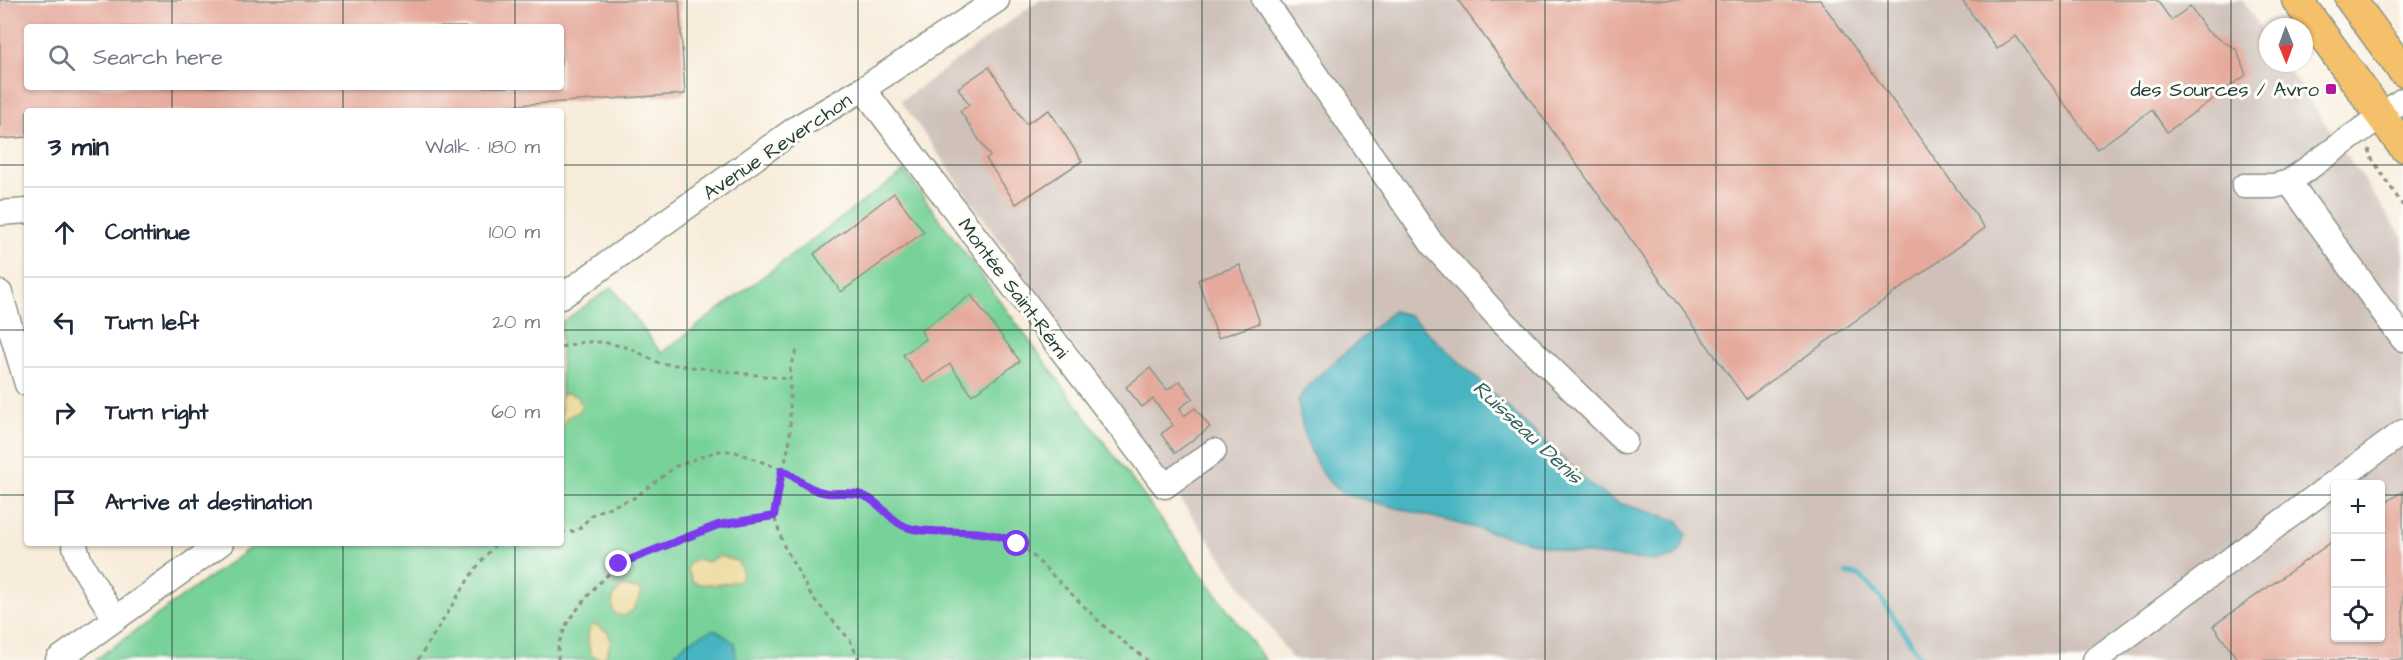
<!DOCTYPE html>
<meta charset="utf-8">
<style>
body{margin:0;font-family:"Architects Daughter",sans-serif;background:#f2f2f3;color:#1f2937}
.controls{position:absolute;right:18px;bottom:18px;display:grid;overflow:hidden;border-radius:6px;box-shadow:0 2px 4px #0004}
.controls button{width:54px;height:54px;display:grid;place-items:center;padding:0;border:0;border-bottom:2px solid #e0e1e3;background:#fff;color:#1f2937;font:30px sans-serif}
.compass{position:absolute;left:2259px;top:18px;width:54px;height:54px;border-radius:50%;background:#fff;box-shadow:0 2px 4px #0004;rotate:179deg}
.stop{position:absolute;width:18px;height:18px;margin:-14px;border:4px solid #7c3aed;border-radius:50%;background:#fff}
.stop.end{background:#7c3aed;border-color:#fff;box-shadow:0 2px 6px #0008}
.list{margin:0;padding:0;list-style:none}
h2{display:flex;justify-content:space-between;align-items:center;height:78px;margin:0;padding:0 24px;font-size:26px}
h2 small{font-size:20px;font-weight:400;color:#747a83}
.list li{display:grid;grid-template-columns:39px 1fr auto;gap:18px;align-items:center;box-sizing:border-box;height:90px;padding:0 24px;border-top:2px solid #e0e1e3}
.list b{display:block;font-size:22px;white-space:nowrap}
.list em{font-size:20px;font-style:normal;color:#747a83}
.icon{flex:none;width:33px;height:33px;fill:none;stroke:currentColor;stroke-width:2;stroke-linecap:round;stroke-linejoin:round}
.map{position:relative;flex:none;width:2403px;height:660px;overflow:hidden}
.search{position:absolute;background:#fff;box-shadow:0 2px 4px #0004;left:24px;top:24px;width:540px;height:66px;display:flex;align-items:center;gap:15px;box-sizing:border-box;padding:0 21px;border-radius:6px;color:#747a83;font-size:22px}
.panel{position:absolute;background:#fff;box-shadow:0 2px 4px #0004;left:24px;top:108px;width:540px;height:438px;border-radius:6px}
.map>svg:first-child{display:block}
</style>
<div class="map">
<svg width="2403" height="660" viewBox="0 0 2403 660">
<rect width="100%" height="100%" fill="#fdfcf7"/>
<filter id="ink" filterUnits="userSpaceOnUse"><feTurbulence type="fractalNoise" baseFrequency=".0167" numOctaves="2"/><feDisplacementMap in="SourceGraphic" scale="12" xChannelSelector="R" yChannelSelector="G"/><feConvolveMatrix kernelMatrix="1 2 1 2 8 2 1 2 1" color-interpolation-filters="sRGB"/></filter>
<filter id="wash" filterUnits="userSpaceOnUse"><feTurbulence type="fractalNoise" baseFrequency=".008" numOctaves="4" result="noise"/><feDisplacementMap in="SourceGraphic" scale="24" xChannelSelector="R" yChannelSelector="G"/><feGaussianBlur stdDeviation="1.35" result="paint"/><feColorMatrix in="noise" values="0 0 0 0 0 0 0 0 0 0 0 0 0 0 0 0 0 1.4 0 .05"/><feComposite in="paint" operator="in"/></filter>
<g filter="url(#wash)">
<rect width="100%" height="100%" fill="#f8ecda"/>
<!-- industrial -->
<path fill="#cfc1ba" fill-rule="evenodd" d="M1039 0H2242L2268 39V63H2284L2403 238V660H1293L901 101ZM2336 484H2380V638H2336Z"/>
<!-- green -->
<path fill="#77d299" stroke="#4b8866" stroke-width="1.5" d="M904 171 1265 660H95L257 543H561V323L612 287 661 353Z"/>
<!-- sand -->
<path fill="#eeda9e" stroke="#868c69" stroke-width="1.5" d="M568 393 578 397 582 407 579 412 568 417 561 429V395Z
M720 556 737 561 742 570 741 579C732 584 702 587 693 582L687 569 690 562 699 559 707 562Z
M623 586 638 589 642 593 633 610 624 616 615 614C609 604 613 592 623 586Z
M594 624 608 632 611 641 606 656 601 659 591 655C588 645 585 630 594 624Z"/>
<!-- water -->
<path fill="#46b4c1" stroke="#32787a" stroke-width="1.5" d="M1393 311 1409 315 1593 487 1616 502 1679 521 1686 534 1681 550 1674 557 1654 561 1568 552 1343 494C1315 475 1302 434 1298 401L1307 386Z
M714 629 735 643 736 660H669L687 642Z"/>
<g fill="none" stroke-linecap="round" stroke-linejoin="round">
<!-- stream -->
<path stroke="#46b4c1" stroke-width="5" d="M1847 573 1861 577 1880 597 1922 660"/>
</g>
<g id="blocks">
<!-- building -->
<path fill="#e5aa9c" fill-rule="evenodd" d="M0 0H679L685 94 424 111H27V137L0 139ZM27 27H561V87H27Z
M1458 0H1820L1985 228 1746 399Z
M1962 0H2157L2171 20 2190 7 2207 31 2237 50 2246 75 2167 132 2152 110 2097 149 2016 36 1997 49Z
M989 67 1026 124 1049 110 1082 161 1016 204 986 159 990 156 960 111 969 105 958 88Z
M894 193 924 232 841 292 814 254Z
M1240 265 1260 323 1218 338 1198 280Z
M971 295 1020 361 972 395 950 364 924 383 903 355 926 339 921 331Z
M1150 368 1167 390 1180 381 1193 398 1180 408 1184 416 1195 408 1210 427 1175 453 1161 434 1173 425 1153 399 1142 407 1126 387Z
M2403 491V660H2238L2213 626 2336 539V638H2380V507Z"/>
</g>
</g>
<g filter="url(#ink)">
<use href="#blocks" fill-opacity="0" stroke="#8c9487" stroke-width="1.5"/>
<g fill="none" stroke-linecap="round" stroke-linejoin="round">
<defs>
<path id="minor" d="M1264 0 1433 245 1499 318 1625 441
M863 89 1165 486 1214 451
M2289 182 2403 339
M2244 186H2274L2289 182 2403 100
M0 213 27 211
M0 293 27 384
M561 297 798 127 863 89 997 0
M74 543 80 562 115 619
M58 660 221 543
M2095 660 2403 432"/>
<path id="major" d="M2297 0 2403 146
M2351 0 2403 71"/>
</defs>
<!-- minor casing -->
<use href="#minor" stroke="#8c9487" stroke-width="27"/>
<!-- major casing -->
<use href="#major" stroke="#8c9487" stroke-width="33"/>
<!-- path -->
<path stroke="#8c9487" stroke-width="3" stroke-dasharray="4.5 4.5" stroke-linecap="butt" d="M2370 149 2369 154 2403 206
M561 347 584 342H603L630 348 659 363 789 379
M797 351 790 366V439L774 516 784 546 812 597 850 640 859 660
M561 532 577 531 594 513 634 498 676 466 717 451H733L778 468 813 489 863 495 872 500 898 524 910 528 981 531 1004 537 1029 552 1107 629 1147 660
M418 660 473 572 496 543
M558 660V645L568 621 595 587 619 564 718 526 774 516"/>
<!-- minor -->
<use href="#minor" stroke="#fff" stroke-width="24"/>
<!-- major -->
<use href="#major" stroke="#f4c16b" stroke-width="30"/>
</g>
</g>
<g fill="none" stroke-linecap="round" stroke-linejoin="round" filter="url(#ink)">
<!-- route -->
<path stroke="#7c3aed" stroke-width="8" d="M619 564 718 525 774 516 782 470C798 478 809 491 827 493 839 494 852 491 864 496 883 503 891 525 913 529 949 536 983 525 1017 544"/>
</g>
<!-- grid -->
<path fill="none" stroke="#1f3d34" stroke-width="1.5" stroke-opacity="0.55" d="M172 0V27M343 0V27M515 0V27M687 0V660M858 0V660M1030 0V660M1202 0V660M1373 0V660M1545 0V660M1716 0V660M1888 0V660M2060 0V660M2231 0V660M172 87V111M343 87V111M515 87V111M0 165H27M561 165H2403M0 330H27M561 330H2403M0 495H27M561 495H2336M2380 495H2403M172 543V660M343 543V660M515 543V660"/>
<!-- markers -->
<rect fill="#b5179e" stroke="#fdfcf7" stroke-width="2" x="2325" y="83" width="12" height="12" rx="3"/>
<g text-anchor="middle" stroke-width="6" stroke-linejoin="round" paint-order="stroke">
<!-- poi labels -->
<g font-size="20" fill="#1f3d34" stroke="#fdfcf7" text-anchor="end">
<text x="2319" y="96">des Sources / Avro</text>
</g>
<!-- street labels -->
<g font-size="20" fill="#1f3d34" stroke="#fdfcf7">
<text transform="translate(777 146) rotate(-34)" y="7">Avenue Reverchon</text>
<text transform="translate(1014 288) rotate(53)" y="7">Montée Saint-Rémi</text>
</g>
<!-- water labels -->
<g font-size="21" font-style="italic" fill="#2b615e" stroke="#fdfcf7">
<text transform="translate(1528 432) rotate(43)" y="7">Ruisseau Denis</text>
</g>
</g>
</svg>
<div class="controls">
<button>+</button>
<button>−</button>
<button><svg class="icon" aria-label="locate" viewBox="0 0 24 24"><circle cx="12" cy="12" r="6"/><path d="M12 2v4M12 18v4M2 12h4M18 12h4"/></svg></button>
</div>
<svg class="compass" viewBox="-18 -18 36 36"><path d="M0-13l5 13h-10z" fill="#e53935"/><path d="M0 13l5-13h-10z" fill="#747a83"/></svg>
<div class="stop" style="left:1017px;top:544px"></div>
<div class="stop end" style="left:619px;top:564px"></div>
<div class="search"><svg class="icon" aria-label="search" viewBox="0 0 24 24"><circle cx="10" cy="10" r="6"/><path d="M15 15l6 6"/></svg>Search here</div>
<section class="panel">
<h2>3 min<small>Walk · 180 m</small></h2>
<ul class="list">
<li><svg class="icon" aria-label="ahead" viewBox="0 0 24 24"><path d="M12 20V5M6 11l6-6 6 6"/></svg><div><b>Continue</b></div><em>100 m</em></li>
<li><svg class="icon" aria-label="left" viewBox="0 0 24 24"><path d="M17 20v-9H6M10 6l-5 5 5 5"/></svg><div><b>Turn left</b></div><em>20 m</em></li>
<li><svg class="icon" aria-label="right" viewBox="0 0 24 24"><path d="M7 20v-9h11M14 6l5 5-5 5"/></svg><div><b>Turn right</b></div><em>60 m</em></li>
<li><svg class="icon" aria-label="arrive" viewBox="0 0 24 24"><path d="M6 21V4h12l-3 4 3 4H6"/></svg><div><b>Arrive at destination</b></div></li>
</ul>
</section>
</div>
